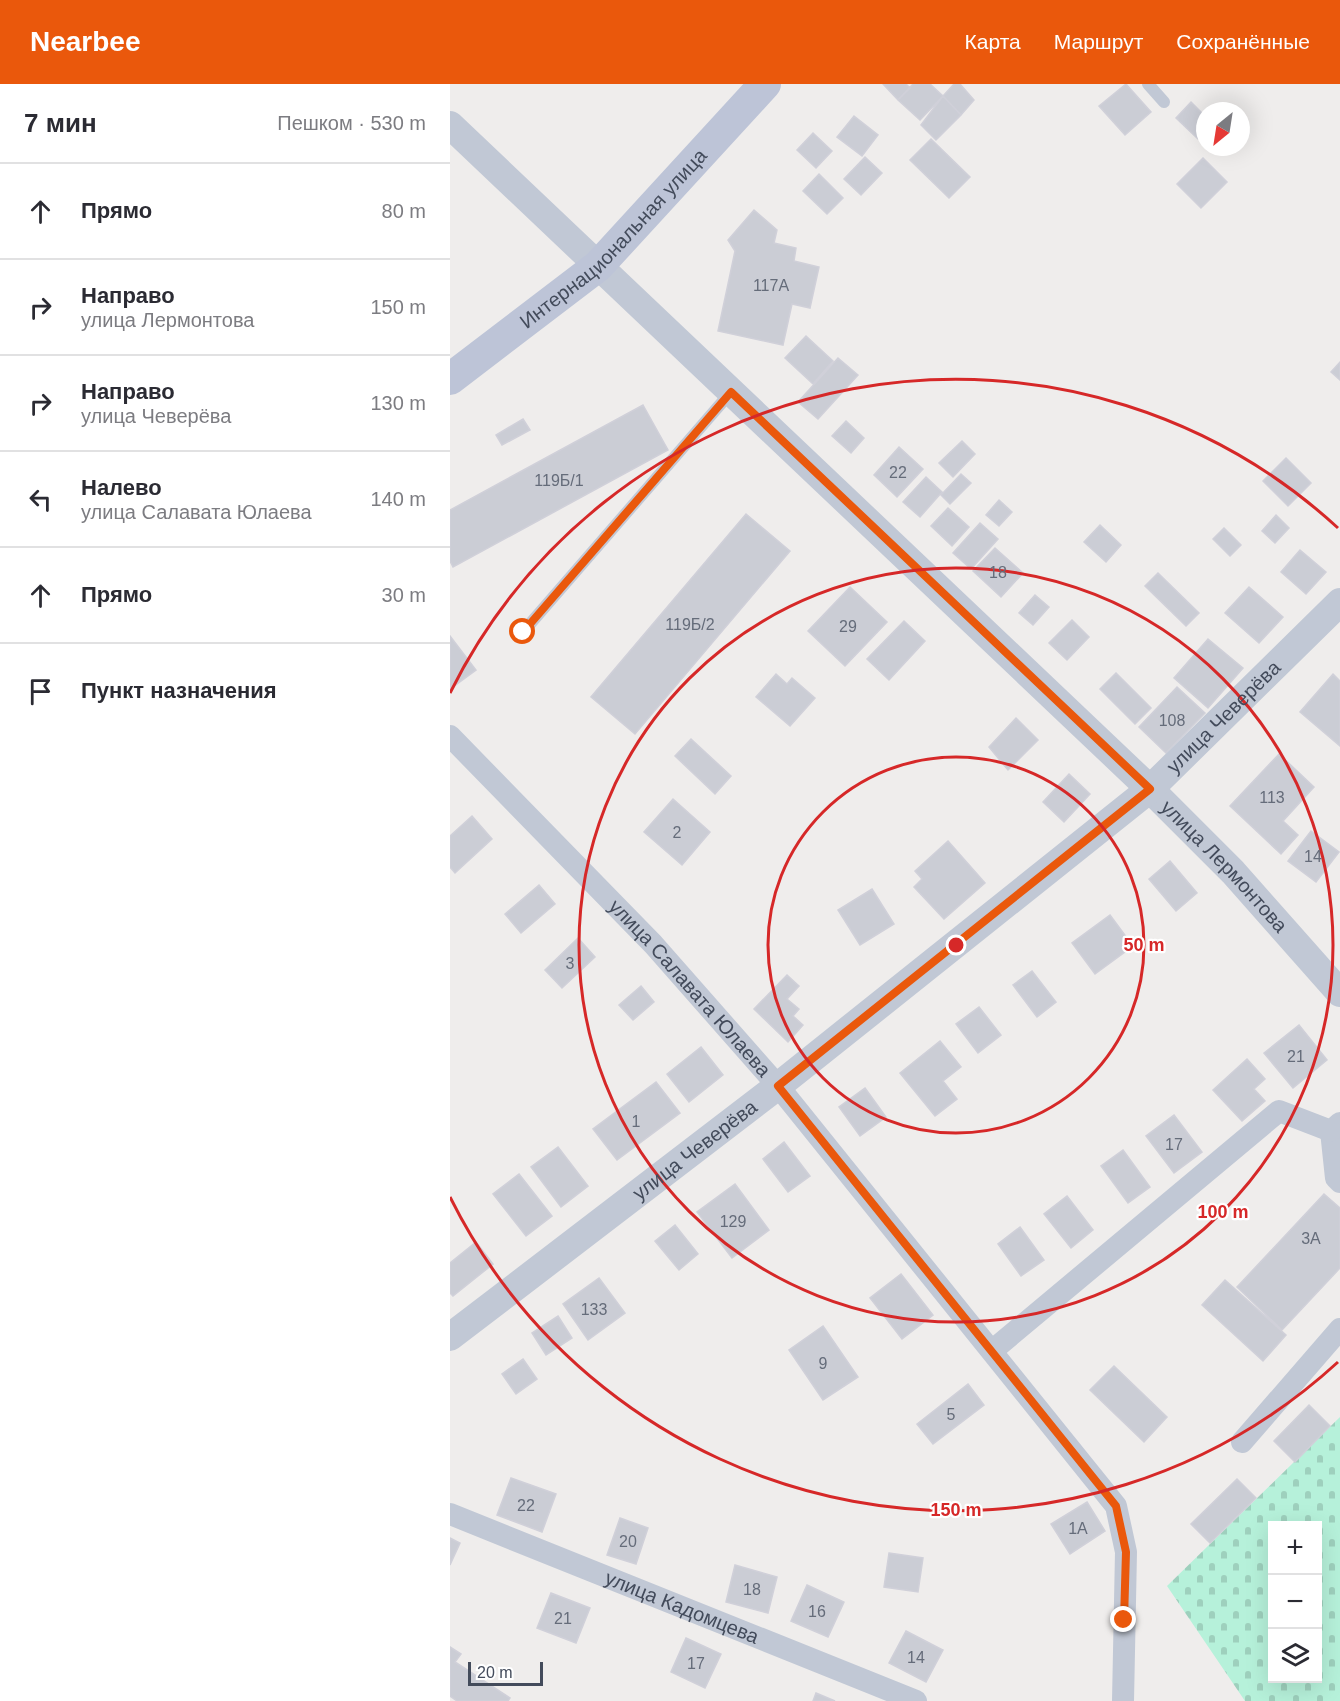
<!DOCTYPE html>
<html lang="ru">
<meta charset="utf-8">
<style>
body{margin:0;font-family:Helvetica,sans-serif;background:#f2f2f3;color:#2b2b33}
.controls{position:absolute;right:18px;bottom:18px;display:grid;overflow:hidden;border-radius:0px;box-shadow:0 6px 24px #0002}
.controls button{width:54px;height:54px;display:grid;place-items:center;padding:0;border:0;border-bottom:2px solid #e1e1e2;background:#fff;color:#2b2b33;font:30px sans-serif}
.compass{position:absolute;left:746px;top:18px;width:54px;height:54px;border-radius:50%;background:#fff;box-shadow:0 6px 24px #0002;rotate:210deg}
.scale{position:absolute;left:18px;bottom:15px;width:75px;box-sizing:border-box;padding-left:6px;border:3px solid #434b5b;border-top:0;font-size:16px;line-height:21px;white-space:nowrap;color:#434b5b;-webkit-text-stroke:4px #fff;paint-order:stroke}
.stop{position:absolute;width:18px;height:18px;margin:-14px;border:4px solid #ea580c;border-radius:50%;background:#fff}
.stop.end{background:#ea580c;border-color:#fff;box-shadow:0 2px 6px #0008}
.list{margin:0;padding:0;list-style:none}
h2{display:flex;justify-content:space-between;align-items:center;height:78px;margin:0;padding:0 24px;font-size:26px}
h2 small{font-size:20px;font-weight:400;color:#7c7c81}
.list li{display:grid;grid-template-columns:39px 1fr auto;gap:18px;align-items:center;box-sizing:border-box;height:96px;padding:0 24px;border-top:2px solid #e1e1e2}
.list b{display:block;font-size:22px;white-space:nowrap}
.list p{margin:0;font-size:20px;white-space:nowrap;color:#7c7c81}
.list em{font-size:20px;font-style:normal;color:#7c7c81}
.icon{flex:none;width:33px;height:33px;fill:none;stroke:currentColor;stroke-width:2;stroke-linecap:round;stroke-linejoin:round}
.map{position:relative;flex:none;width:890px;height:1617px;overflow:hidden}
header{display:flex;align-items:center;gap:36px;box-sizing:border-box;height:84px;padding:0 30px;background:#ea580c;color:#fff}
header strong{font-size:28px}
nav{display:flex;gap:33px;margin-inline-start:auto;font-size:21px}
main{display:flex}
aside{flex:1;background:#fff}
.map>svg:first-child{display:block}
</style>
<header>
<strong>Nearbee</strong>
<nav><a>Карта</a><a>Маршрут</a><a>Сохранённые</a></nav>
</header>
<main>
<aside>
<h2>7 мин<small>Пешком · 530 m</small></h2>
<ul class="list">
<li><svg class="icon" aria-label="ahead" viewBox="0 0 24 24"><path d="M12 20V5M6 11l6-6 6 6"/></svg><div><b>Прямо</b></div><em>80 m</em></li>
<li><svg class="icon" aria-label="right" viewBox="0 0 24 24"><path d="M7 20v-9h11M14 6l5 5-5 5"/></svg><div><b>Направо</b><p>улица Лермонтова</p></div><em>150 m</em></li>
<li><svg class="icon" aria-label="right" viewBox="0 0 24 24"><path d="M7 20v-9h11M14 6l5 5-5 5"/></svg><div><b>Направо</b><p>улица Чеверёва</p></div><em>130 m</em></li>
<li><svg class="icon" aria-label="left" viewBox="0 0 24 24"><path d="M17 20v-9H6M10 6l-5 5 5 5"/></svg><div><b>Налево</b><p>улица Салавата Юлаева</p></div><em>140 m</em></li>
<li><svg class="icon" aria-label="ahead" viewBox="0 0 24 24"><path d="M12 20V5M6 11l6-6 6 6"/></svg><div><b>Прямо</b></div><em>30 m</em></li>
<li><svg class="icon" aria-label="arrive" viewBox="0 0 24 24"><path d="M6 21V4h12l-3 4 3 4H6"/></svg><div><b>Пункт назначения</b></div></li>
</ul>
</aside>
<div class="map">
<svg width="890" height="1617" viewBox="0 0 890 1617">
<defs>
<pattern id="cemetery-stones" width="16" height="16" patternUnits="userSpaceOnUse" patternTransform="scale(1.5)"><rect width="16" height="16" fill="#b6f1da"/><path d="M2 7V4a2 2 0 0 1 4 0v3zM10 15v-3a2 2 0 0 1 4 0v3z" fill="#9ed0bd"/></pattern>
</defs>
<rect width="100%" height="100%" fill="#efedec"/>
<!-- cemetery -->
<path fill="url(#cemetery-stones)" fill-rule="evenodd" d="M890 1333V1617H795L717 1502ZM822 1442H868V1594H822Z"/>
<!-- building -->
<path fill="#cbcdd5" stroke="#d0d0d9" stroke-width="1.5" d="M433 0H456L460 4 448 16Z
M463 0H480L493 12 470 36 448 16Z
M504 0H510L524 16 511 31 493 12Z
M676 0 701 28 675 51 649 22Z
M493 12 511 31 486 56 471 41Z
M741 18 755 32V47L748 55 726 34Z
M404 32 428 51 412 72 387 53Z
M363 49 382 67 366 84 347 66Z
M481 55 520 93 499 114 460 76Z
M415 73 432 89 411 111 394 95Z
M753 74 777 98 751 124 727 100Z
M369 90 393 114 377 130 353 107Z
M304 126 327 146 324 159 346 164 344 177 369 183 360 224 342 220 333 261 268 247 285 167 278 156Z
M356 252 383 277 363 300 335 274Z
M388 274 408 291 368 335 348 318Z
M890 278V296L881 288Z
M193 321 218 366 3 483 0 477V426Z
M73 335 80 346 52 361 46 351Z
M396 337 414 354 401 369 382 352Z
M512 357 525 370 503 393 489 379Z
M449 363 473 385 447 413 424 391Z
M836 374 861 399 838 422 813 397Z
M511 390 521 399 500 420 491 411Z
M476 393 492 408 470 433 453 418Z
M549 416 562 428 549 442 536 431Z
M498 424 519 443 502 462 481 442Z
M296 430 340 467 185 650 141 613Z
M826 431 839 444 825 459 812 447Z
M530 439 548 455 521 485 503 469Z
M650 441 671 461 656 478 634 458Z
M774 444 791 461 780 472 763 455Z
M545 464 573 489 551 513 523 487Z
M850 466 876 488 856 510 831 488Z
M708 489 749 529 736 542 695 502Z
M400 503 437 538 395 582 358 547Z
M799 503 833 533 809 559 775 529Z
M585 511 599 523 583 541 569 529Z
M622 536 639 553 617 576 599 559Z
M454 537 475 557 439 596 417 575Z
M0 552 26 586 0 605Z
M758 555 793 584 758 624 724 594Z
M666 589 701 624 685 640 650 605Z
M326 590 337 600 342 594 365 614 340 642 306 613Z
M883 590 890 597V662L850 628Z
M727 603 755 629 716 669 689 643Z
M566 634 588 656 558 686 539 663Z
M241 655 281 692 265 710 225 672Z
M829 670 864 703 833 737 848 751 831 770 780 722Z
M619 690 640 710 614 738 593 718Z
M223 715 260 748 232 781 194 748Z
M22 732 42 755 5 789 0 783V752Z
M861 747 889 768 866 798 838 777Z
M498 757 535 799 494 835 464 803 472 795 465 787Z
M720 777 747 809 726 827 699 795Z
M89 801 105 820 71 849 55 830Z
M422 805 444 840 410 861 388 826Z
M660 831 683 862 645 890 622 859Z
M128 854 145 873 112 904 95 886Z
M582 887 606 918 587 933 563 901Z
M337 891 349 902 337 915 349 925 343 932 353 941 338 958 304 925Z
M191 902 204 918 183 936 169 921Z
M529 923 551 951 528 969 506 940Z
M849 941 877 976 843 1004 814 969Z
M490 957 511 983 493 997 507 1015 485 1032 450 989Z
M251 963 273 991 239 1018 217 990Z
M797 975 815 995 804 1005 815 1017 792 1037 763 1006Z
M206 998 230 1029 167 1076 143 1045Z
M415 1004 436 1033 410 1052 389 1023Z
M724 1031 752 1068 724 1089 696 1052Z
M334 1058 360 1092 338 1108 313 1075Z
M108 1063 138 1102 111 1123 81 1083Z
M673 1066 700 1103 678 1119 651 1082Z
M69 1090 102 1132 76 1152 43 1110Z
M285 1100 319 1146 282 1174 247 1128Z
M874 1110 890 1124V1184L832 1246 787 1203Z
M617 1112 643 1146 621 1164 594 1130Z
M225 1141 248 1170 229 1186 205 1157Z
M570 1143 594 1176 571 1192 548 1160Z
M26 1158 43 1180 3 1212 0 1209V1179Z
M451 1190 483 1231 452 1255 420 1214Z
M149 1194 175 1229 138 1256 113 1220Z
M775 1196 836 1251 813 1277 752 1221Z
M108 1232 122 1254 96 1271 82 1249Z
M373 1242 408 1293 373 1316 339 1266Z
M73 1275 87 1295 66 1310 52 1290Z
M664 1282 717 1333 694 1358 640 1306Z
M518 1300 534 1321 483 1360 467 1340Z
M859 1321 880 1342 845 1378 824 1357Z
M61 1394 106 1410 92 1448 47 1431Z
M787 1395 806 1414 760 1459 741 1440Z
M637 1418 655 1447 620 1470 601 1440Z
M170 1434 198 1444 186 1480 157 1471Z
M0 1454 10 1459 0 1481Z
M439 1469 473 1474 468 1508 434 1503Z
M285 1481 327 1493 318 1529 276 1518Z
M357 1501 394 1518 378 1553 341 1537Z
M101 1509 140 1524 126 1559 87 1544Z
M456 1547 493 1566 476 1598 439 1579Z
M236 1554 271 1570 255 1604 221 1588Z
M0 1563 11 1570 5 1578 60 1614 58 1617H7L0 1612Z
M366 1609 385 1617H363Z"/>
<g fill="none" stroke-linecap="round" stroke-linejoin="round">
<!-- service -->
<path stroke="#c1c8d5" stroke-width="12" d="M698 0 714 18
M73 548 281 308"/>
<!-- minor -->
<g stroke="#c1c8d5" stroke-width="22">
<path id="s1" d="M0 652 203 860 328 1002 666 1422 676 1468 673 1617"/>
<path d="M881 1047 886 1094 890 1098"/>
<path d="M543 1266 829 1027 881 1047 890 1039"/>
<path d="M792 1358 890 1245"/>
<path id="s2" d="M0 1430 466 1617"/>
</g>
<!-- tertiary -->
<g stroke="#c1c8d5" stroke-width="28">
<path id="s3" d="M0 41 700 705 783 788 890 909"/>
<path id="s4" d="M0 1253 328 1002 700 705 890 518"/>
</g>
<!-- secondary -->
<path stroke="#bdc4d7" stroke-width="32" id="s5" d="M0 295 148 182 315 0"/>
</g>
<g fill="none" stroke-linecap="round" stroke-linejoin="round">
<!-- route -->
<path stroke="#ea580c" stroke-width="8" d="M73 548 281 308 700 705 328 1002 666 1422 676 1468 674 1536"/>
</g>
<!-- distance rings -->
<g fill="none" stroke="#d62828" stroke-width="3">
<circle cx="506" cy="861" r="188"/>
<circle cx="506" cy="861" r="377"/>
<path d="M888 1278A565 565 0 0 1 0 1113M0 609A565 565 0 0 1 888 444"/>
</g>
<g text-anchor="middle" stroke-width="4.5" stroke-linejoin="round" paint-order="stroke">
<!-- number labels -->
<g font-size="16" fill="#656c7a">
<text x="321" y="207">117А</text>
<text x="448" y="394">22</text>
<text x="109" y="402">119Б/1</text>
<text x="548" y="494">18</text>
<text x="240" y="546">119Б/2</text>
<text x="398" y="548">29</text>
<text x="722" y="642">108</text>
<text x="822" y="719">113</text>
<text x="227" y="754">2</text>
<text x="863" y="778">14</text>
<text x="120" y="885">3</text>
<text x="846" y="978">21</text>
<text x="186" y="1043">1</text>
<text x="724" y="1066">17</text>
<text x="283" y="1143">129</text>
<text x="861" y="1160">3А</text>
<text x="144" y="1231">133</text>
<text x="373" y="1285">9</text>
<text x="501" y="1336">5</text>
<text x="76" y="1427">22</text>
<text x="628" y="1450">1А</text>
<text x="178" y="1463">20</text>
<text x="302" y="1511">18</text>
<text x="367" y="1533">16</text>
<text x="113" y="1540">21</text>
<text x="466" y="1579">14</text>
<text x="246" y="1585">17</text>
</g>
<!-- street labels -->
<g font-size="20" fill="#434b5b" stroke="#fff">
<text dy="7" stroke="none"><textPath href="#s5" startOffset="216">Интернациональная улица</textPath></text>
<text dy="7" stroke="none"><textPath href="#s4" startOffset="992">улица Чеверёва</textPath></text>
<text dy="7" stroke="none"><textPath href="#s3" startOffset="1072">улица Лермонтова</textPath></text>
<text dy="7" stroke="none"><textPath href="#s1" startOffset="348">улица Салавата Юлаева</textPath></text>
<text dy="7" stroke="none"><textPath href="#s4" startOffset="308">улица Чеверёва</textPath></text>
<text dy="7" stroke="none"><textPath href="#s2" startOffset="250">улица Кадомцева</textPath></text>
</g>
</g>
<circle cx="506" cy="861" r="9" fill="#d62828" stroke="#fff" stroke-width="3"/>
<g font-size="18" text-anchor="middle" font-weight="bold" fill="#d62828" stroke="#fff" stroke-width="4.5" stroke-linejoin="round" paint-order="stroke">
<text x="694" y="867">50 m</text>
<text x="773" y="1134">100 m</text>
<text x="506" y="1432">150 m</text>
</g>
</svg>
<div class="controls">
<button>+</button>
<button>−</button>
<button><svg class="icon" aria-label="layers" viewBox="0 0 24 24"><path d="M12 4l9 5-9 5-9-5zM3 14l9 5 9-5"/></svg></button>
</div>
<svg class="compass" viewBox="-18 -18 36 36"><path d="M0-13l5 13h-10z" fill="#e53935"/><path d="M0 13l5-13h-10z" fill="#7c7c81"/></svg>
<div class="scale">20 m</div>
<div class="stop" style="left:73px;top:548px"></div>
<div class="stop end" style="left:674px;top:1536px"></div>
</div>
</main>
